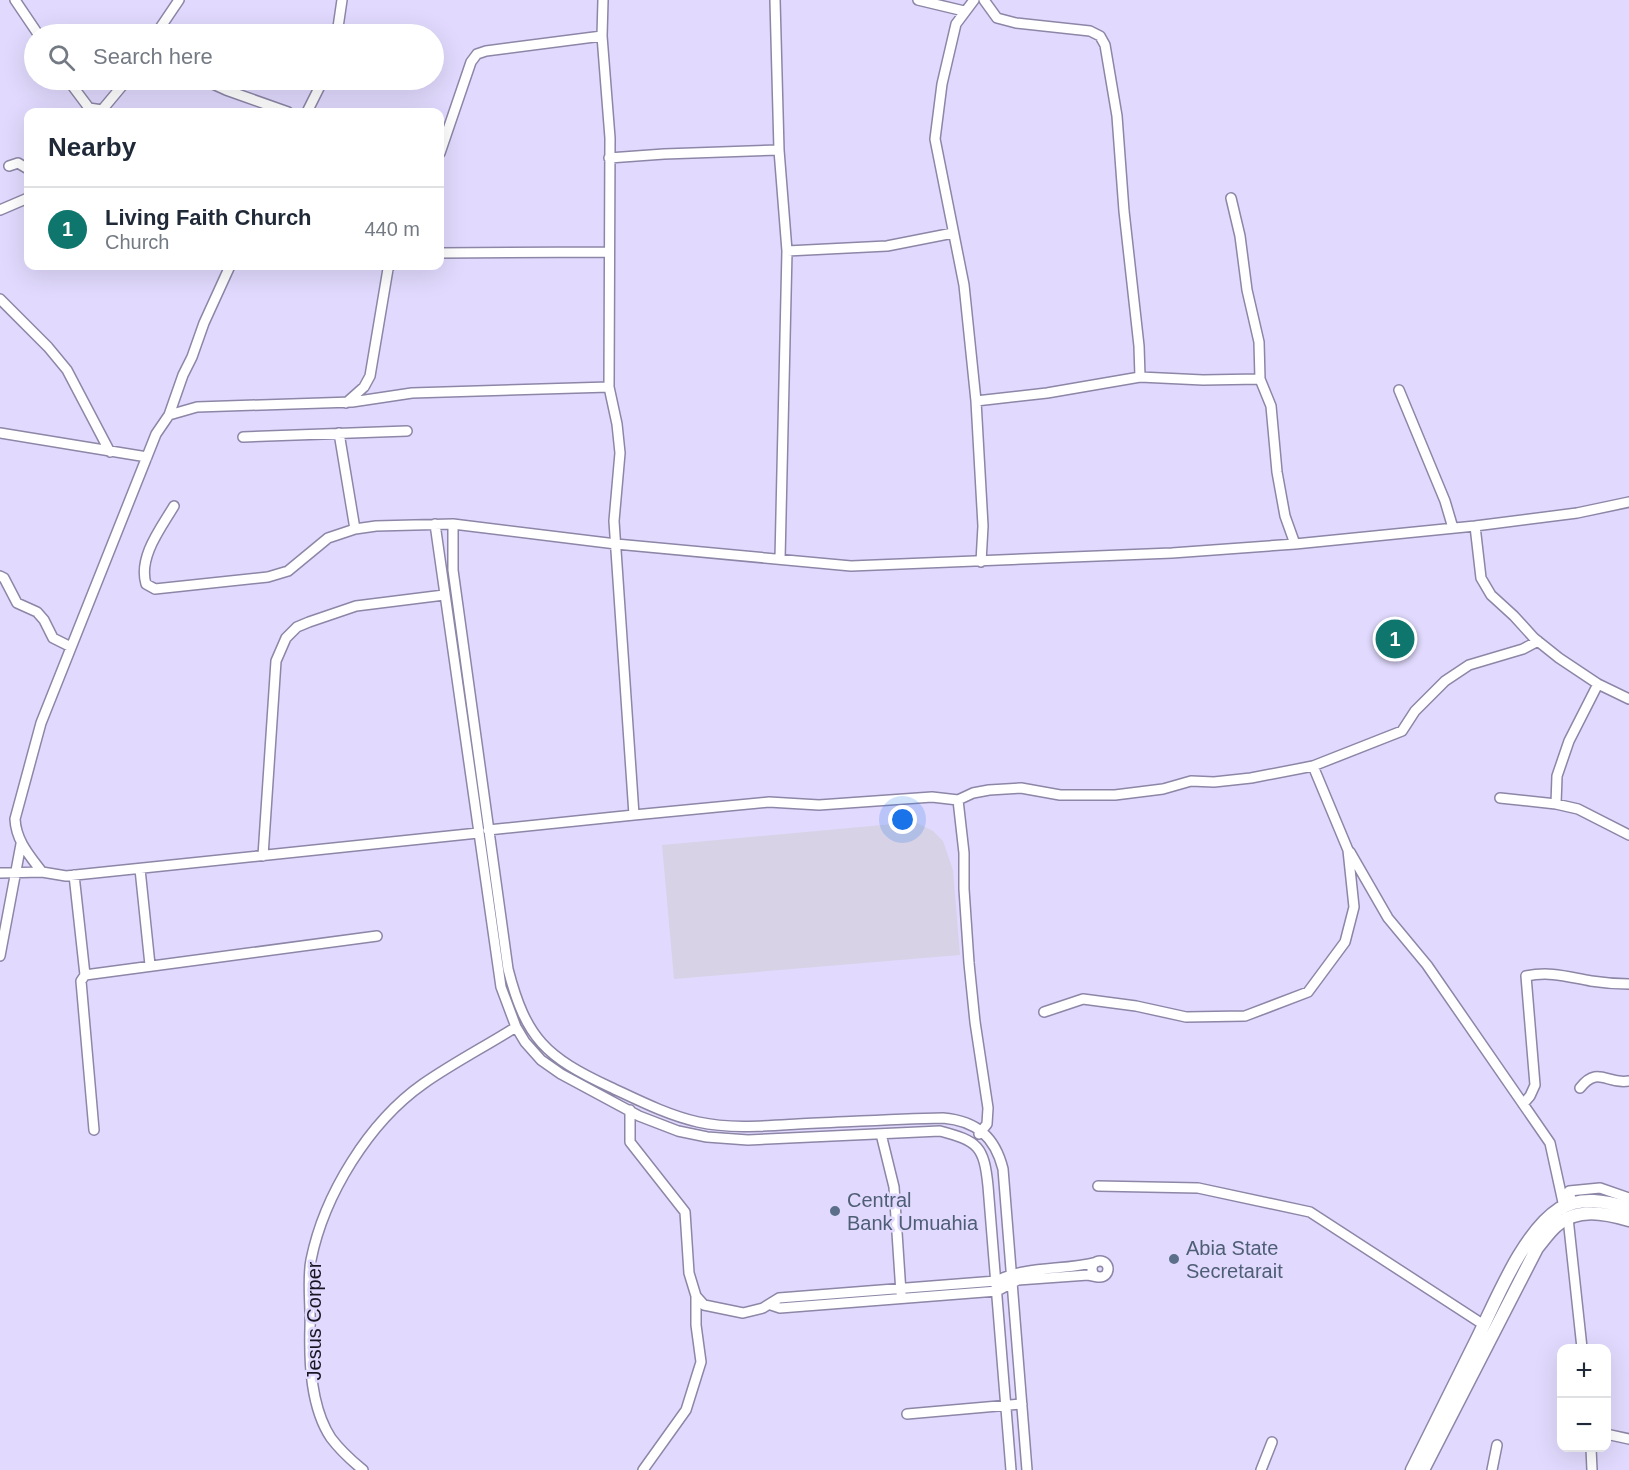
<!DOCTYPE html>
<meta charset="utf-8">
<style>
body{margin:0;font-family:Helvetica,sans-serif;background:#f6f6f7;color:#1f2937}
.controls{position:absolute;right:18px;bottom:18px;display:grid;overflow:hidden;border-radius:12px;box-shadow:0 6px 24px #0002}
.controls button{width:54px;height:54px;display:grid;place-items:center;padding:0;border:0;border-bottom:2px solid #e0e1e3;background:#fff;color:#1f2937;font:30px sans-serif}
.you{position:absolute;left:903px;top:820px;width:21px;height:21px;margin:-15px;border:4px solid #fff;border-radius:50%;background:#1a73e8;box-shadow:0 0 0 9px #1a73e833}
.badge{display:grid;place-items:center;width:39px;height:39px;border-radius:50%;background:#0f766e;color:#fff;font-size:20px;font-weight:700}
.pin{position:absolute;translate:-50% -50%;border:3px solid #fff;box-shadow:0 2px 6px #0006}
.list{margin:0;padding:0;list-style:none}
h2{display:flex;justify-content:space-between;align-items:center;height:78px;margin:0;padding:0 24px;font-size:26px}
h2 small{font-size:20px;font-weight:400;color:#747a83}
.list li{display:grid;grid-template-columns:39px 1fr auto;gap:18px;align-items:center;box-sizing:border-box;height:84px;padding:0 24px;border-top:2px solid #e0e1e3}
.list b{display:block;font-size:22px;white-space:nowrap}
.list p{margin:0;font-size:20px;white-space:nowrap;color:#747a83}
.list em{font-size:20px;font-style:normal;color:#747a83}
.icon{flex:none;width:33px;height:33px;fill:none;stroke:currentColor;stroke-width:2;stroke-linecap:round;stroke-linejoin:round}
.map{position:relative;flex:none;width:1629px;height:1470px;overflow:hidden}
.search{position:absolute;background:#fff;box-shadow:0 6px 24px #0002;left:24px;top:24px;width:420px;height:66px;display:flex;align-items:center;gap:15px;box-sizing:border-box;padding:0 21px;border-radius:33px;color:#747a83;font-size:22px}
.panel{position:absolute;background:#fff;box-shadow:0 6px 24px #0002;left:24px;top:108px;width:420px;height:162px;border-radius:12px}
.map>svg:first-child{display:block}
</style>
<div class="map">
<svg width="1629" height="1470" viewBox="0 0 1629 1470">
<rect width="100%" height="100%" fill="#e1dafe"/>
<!-- commercial -->
<path fill="#d8d2e7" d="M915 822 933 831 943 841 953 870 960 955 674 979 662 845Z"/>
<g fill="none" stroke-linecap="round" stroke-linejoin="round">
<defs>
<path id="minor" d="M15 0 38 34
M775 0 779 150 787 251
M918 0 964 11
M974 0 956 24 942 84 935 139 964 285 976 401 983 526 981 562
M156 34 179 0
M337 34 342 0
M68 80 89 108 102 110 127 80
M204 80 226 90 288 112
M307 112 323 80
M440 153 471 62 477 54 486 51 602 36
M609 158 664 154 779 150
M9 166 18 163 28 169
M1231 198 1240 236 1247 290 1259 342 1260 379 1271 406 1277 472 1285 516 1295 544
M0 210 28 198
M440 253 609 252
M0 299 48 347 67 370 110 452
M1140 377 1203 380 1260 379
M1399 390 1445 501 1453 528
M976 401 1047 393 1140 377 1139 346 1124 211 1117 116 1105 45 1100 36 1090 31 1016 23 997 18 984 0
M346 403 364 387 370 376 388 269 390 266
M169 415 183 375 192 357 204 323 230 266
M0 433 147 457
M339 433 355 529
M243 437 407 431
M174 506C161 528 138 557 146 584L155 589 268 577 288 571 328 538 355 529 376 526 453 524 616 544 851 566 1172 553 1295 544 1475 526 1577 513 1629 502
M435 524 501 987 516 1027 525 1042 541 1060 561 1074 639 1116 678 1131 707 1137 748 1140 940 1131C978 1141 984 1146 988 1186L1011 1470
M453 524V570L508 969C526 1039 546 1057 610 1087 638 1100 667 1115 698 1122 730 1129 765 1126 798 1124 846 1122 894 1119 943 1118 977 1121 995 1137 1003 1169L1027 1470
M1475 526 1481 578 1491 595 1514 616 1534 638 1559 658 1598 684 1629 699
M780 559 787 251 887 246 953 233
M0 576 4 578 17 603 37 612 44 620 53 638 71 647
M1313 766 1402 731 1415 711 1445 681 1469 665 1523 649 1538 641
M1500 798 1556 804 1578 809 1629 835
M958 800 964 853V889L969 963 975 1022 988 1108 987 1124 979 1134
M1556 804 1557 776 1569 741 1598 684
M634 815 769 802 819 805 932 797 958 800 973 793 989 790 1021 788 1060 795H1115L1163 789 1191 781 1214 782 1251 778 1313 766 1348 850 1354 907 1345 942 1308 992 1245 1016 1186 1017 1136 1006 1083 999 1044 1012
M488 830 634 815 614 521 620 453 617 424 609 387 610 138 602 36 603 0
M478 833 66 876 42 872C30 856 16 841 15 819L41 723 156 434 169 415 197 407 352 402 412 393 609 387
M1350 852 1388 918 1427 965 1550 1143 1564 1207
M263 856 276 661 286 638 297 627 309 622 356 606 444 595
M140 869 150 965
M0 873 42 872
M74 875 85 975
M0 956 21 844
M1580 1088C1598 1065 1607 1085 1629 1081
M1523 1104 1530 1096 1535 1085 1526 976C1551 971 1568 977 1591 981 1604 983 1616 984 1629 984
M630 1110V1142L685 1212 689 1273 696 1296 704 1305 743 1313 763 1308 779 1298 996 1281C1028 1265 1063 1271 1097 1262
M94 1130 81 981 85 975 377 936
M881 1134 894 1187 901 1293
M1098 1186 1198 1188 1310 1212 1484 1325
M1572 1203 1569 1191 1600 1188 1629 1198
M1568 1218 1582 1348
M1092 1269a8 8 0 1 1 16 0a8 8 0 1 1-16 0Z
M771 1305 780 1308 997 1291 1018 1280 1088 1275 1098 1277
M907 1414 1022 1404
M1606 1434 1629 1439
M1591 1448 1592 1470
M363 1470C352 1461 340 1450 331 1438 311 1408 309 1364 310 1328 311 1307 307 1280 311 1260 324 1195 369 1122 423 1084 453 1063 486 1046 516 1027
M643 1470 686 1410 701 1362 696 1325V1296
M1261 1470 1272 1442
M1492 1470 1497 1445"/>
<path id="tertiary" d="M1412 1470C1434 1426 1455 1383 1477 1339 1496 1301 1523 1232 1559 1209 1581 1196 1606 1201 1629 1208
M1423 1470 1537 1248C1543 1241 1549 1232 1556 1226 1577 1207 1605 1213 1629 1220"/>
</defs>
<!-- minor casing -->
<use href="#minor" stroke="#8d86a7" stroke-width="12"/>
<!-- tertiary casing -->
<use href="#tertiary" stroke="#8d86a7" stroke-width="15"/>
<!-- minor -->
<use href="#minor" stroke="#fff" stroke-width="9"/>
<!-- tertiary -->
<use href="#tertiary" stroke="#fff" stroke-width="12"/>
</g>
<!-- markers -->
<g fill="#5c6f8a" stroke="#e1dafe" stroke-width="2">
<circle cx="835" cy="1211" r="6"/>
<circle cx="1174" cy="1259" r="6"/>
</g>
<g text-anchor="middle" stroke-width="5" stroke-linejoin="round" paint-order="stroke">
<!-- service labels -->
<g font-size="20" fill="#4e5e75" stroke="#e1dafe" text-anchor="start">
<text x="847" y="1207">Central<tspan x="847" dy="23">Bank Umuahia</tspan></text>
<text x="1186" y="1255">Abia State<tspan x="1186" dy="23">Secretarait</tspan></text>
</g>
<!-- street labels -->
<g font-size="20" fill="#181622" stroke="#e1dafe">
<text transform="translate(314 1321) rotate(-90)" y="7">Jesus Corper</text>
</g>
</g>
</svg>
<div class="controls">
<button>+</button>
<button>−</button>
</div>
<div class="you"></div>
<div class="pin badge" style="left:1395px;top:639px">1</div>
<div class="search"><svg class="icon" aria-label="search" viewBox="0 0 24 24"><circle cx="10" cy="10" r="6"/><path d="M15 15l6 6"/></svg>Search here</div>
<section class="panel">
<h2>Nearby<small></small></h2>
<ul class="list">
<li><span class="badge">1</span><div><b>Living Faith Church</b><p>Church</p></div><em>440 m</em></li>
</ul>
</section>
</div>
